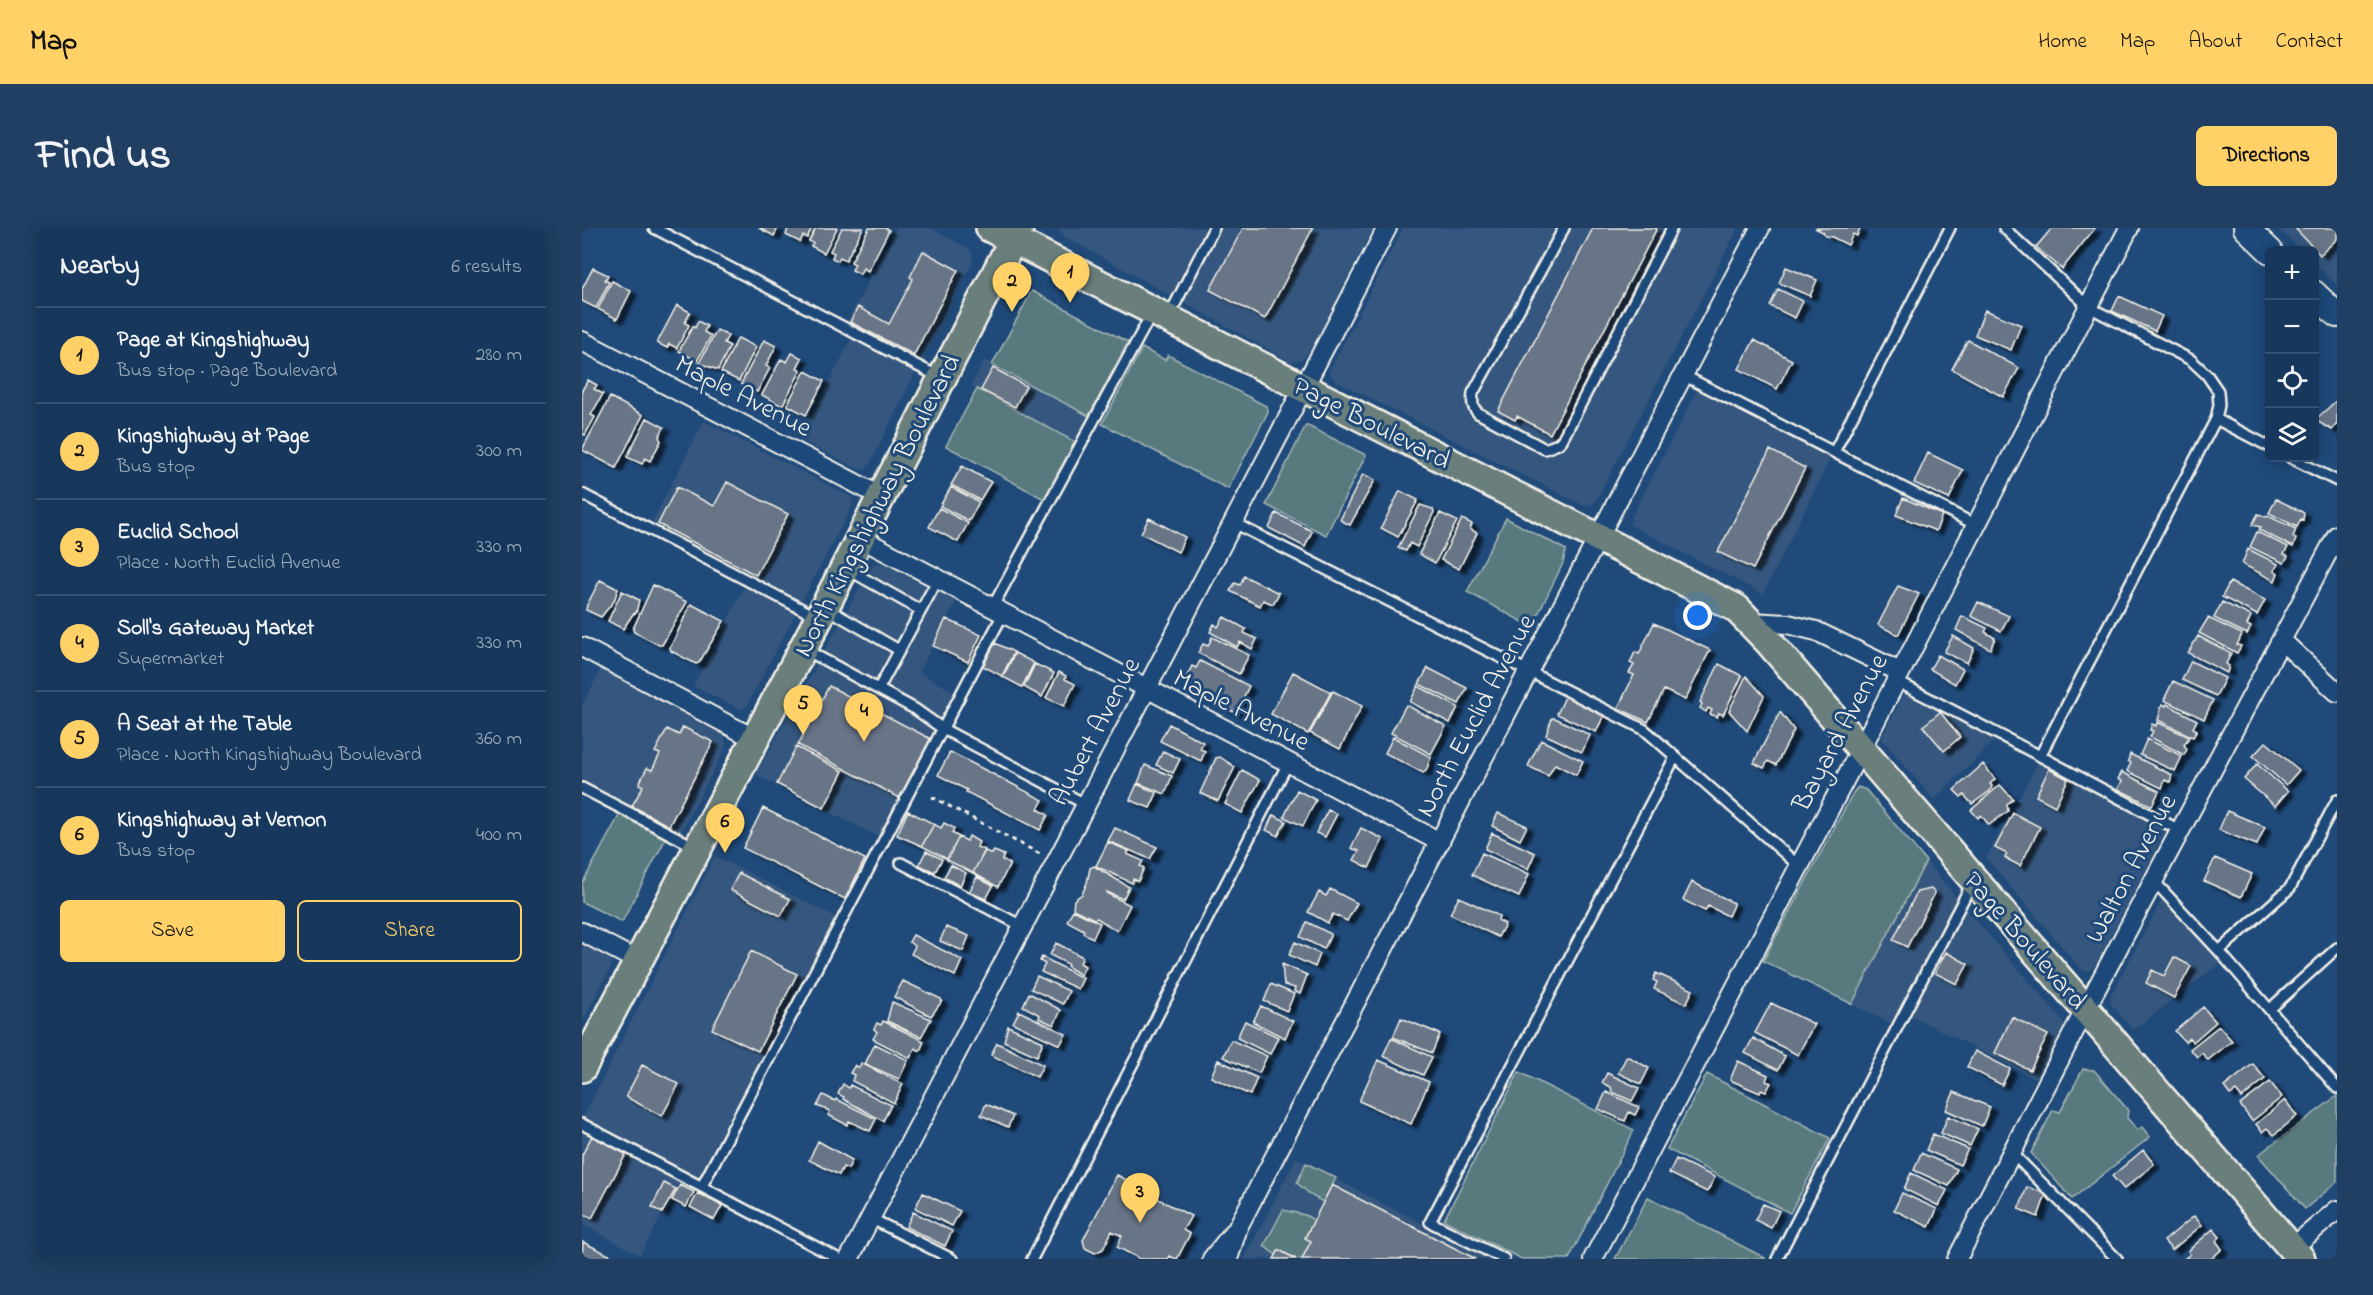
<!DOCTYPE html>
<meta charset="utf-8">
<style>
body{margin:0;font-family:"Indie Flower",sans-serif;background:#203f62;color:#f1f3f6}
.controls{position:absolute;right:18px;top:18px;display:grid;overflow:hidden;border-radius:9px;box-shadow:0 3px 15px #0003}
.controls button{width:54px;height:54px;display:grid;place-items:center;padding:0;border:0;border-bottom:2px solid #365272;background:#17385c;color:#f1f3f6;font:30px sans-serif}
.you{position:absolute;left:1116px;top:388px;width:21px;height:21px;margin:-15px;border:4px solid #fff;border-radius:50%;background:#1a73e8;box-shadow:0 0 0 9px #1a73e833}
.badge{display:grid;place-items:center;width:39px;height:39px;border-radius:50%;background:#ffd166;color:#111;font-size:20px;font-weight:700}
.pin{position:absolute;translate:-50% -50px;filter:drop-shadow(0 2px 3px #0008)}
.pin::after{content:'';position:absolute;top:32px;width:21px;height:18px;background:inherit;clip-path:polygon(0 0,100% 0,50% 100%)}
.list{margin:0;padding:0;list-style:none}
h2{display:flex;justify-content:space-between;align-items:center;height:78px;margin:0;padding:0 24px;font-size:26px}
h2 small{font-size:20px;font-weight:400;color:#9eacbb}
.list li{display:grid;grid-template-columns:39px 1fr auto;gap:18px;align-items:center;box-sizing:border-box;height:96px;padding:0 24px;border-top:2px solid #365272}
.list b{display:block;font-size:22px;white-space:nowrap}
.list p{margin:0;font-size:20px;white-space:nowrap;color:#9eacbb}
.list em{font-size:20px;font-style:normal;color:#9eacbb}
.actions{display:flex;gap:12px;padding:18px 24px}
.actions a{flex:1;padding:14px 0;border:2px solid #ffd166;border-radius:9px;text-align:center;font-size:21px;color:#ffd166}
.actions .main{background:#ffd166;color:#111}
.icon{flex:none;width:33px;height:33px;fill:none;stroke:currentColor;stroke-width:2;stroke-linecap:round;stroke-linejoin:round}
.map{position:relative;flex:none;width:1755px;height:1031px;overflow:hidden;border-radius:9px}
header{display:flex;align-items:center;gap:36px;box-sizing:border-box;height:84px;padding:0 30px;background:#ffd166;color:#111}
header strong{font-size:28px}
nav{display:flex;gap:33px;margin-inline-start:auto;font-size:21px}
.intro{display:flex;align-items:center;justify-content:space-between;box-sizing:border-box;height:144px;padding:0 36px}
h1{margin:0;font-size:42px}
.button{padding:15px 27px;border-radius:9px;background:#ffd166;color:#111;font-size:21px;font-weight:700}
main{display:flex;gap:36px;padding:0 36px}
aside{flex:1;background:#17385c;border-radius:9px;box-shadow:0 3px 15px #0003}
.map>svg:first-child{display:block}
</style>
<header>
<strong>Map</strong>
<nav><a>Home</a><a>Map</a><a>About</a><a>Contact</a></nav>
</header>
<div class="intro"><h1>Find us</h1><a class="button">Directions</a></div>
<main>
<aside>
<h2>Nearby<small>6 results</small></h2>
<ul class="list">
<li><span class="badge">1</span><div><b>Page at Kingshighway</b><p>Bus stop · Page Boulevard</p></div><em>280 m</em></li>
<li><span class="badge">2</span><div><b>Kingshighway at Page</b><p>Bus stop</p></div><em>300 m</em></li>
<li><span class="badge">3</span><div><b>Euclid School</b><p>Place · North Euclid Avenue</p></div><em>330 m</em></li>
<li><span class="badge">4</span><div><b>Soll's Gateway Market</b><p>Supermarket</p></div><em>330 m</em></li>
<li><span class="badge">5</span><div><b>A Seat at the Table</b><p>Place · North Kingshighway Boulevard</p></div><em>360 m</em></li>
<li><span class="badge">6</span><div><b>Kingshighway at Vernon</b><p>Bus stop</p></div><em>400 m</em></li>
</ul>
<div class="actions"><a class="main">Save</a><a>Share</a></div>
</aside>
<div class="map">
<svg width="1755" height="1031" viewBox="0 0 1755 1031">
<defs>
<filter id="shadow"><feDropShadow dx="6" dy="4" stdDeviation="1.5" flood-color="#0009"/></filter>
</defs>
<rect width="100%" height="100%" fill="#1f4a7a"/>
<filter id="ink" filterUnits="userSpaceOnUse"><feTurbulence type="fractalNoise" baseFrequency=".0167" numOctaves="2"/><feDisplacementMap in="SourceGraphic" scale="12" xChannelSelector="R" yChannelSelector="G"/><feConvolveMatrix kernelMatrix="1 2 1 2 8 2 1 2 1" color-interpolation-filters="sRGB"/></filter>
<g filter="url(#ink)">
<!-- built -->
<path fill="#35577e" d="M314 0H349L387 21 391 26 390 35 340 133 265 94Z
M476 0H791L727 125 719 132 709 134 483 9Z
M821 0H1156L1016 269 1009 277 1003 278 752 152 747 144 751 136Z
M1695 0H1755V57L1733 36 1732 22H1719Z
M271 108 335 141 288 236 283 241H277L217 211Z
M402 132 507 188 493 214 389 158Z
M1116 161 1249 229 1181 366 1048 297 1049 290Z
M122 193 269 269 271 273 269 280 220 373 70 294Z
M295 335 303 336 375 372 337 444 374 465 297 609 174 547 289 339Z
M164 356 215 383 164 479 160 482 111 458Z
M19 441 142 506 144 519 99 604 0 554V478Z
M1325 462 1416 509 1352 572 1300 511 1302 504Z
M1457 533 1585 600 1514 736 1507 743 1500 742 1404 630Z
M133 628 256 690 119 950 104 943 58 1027 0 996V891Z
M1344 633 1375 670 1310 796 1270 776Z
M1581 670 1640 734 1551 802 1529 776 1528 769Z
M1384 681 1480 791 1482 798 1478 808 1454 851 1328 787Z
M0 715 30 733 29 739 0 795Z
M714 930 908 1031H662Z"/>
<!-- green -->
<path fill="#597a7f" stroke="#a6b6b4" stroke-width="1.5" d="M450 63 546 114 507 188 410 137Z
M560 120 583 132 586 127 684 178 686 184 646 261 520 196Z
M395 161 493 214 462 271 364 218Z
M724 197 784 227 744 307 684 277Z
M924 290 984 322 981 335 950 399 885 364Z
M1276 559 1284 562 1344 633 1270 776 1181 733 1271 565Z
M39 584 85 608 40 694 0 674V656Z
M1501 841 1512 842 1546 882 1545 890 1556 902 1560 899 1568 909 1490 971 1449 925 1471 882 1478 884Z
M937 844 1052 902 987 1031H940L862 992Z
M1125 846 1248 910 1208 985 1085 921Z
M1755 868V954L1723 981 1676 927Z
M724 935 754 950 741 974 730 968 715 955Z
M1066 969 1183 1030V1031H1033Z
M701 982 723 987 732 992 723 1009 729 1013 720 1031H714L697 1022 694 1027 682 1018Z"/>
<!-- building -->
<path fill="#677587" stroke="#f4f1e8" stroke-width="1.5" filter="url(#shadow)" d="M177 0H196L192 8Z
M206 0H230L225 10 221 8 218 14 204 7Z
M234 0H255L242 25 229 18 231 15 227 13Z
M260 0H281L264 32 258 29 256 33 250 30 252 25 248 23Z
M287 0H303L307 2 286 43 281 40 278 46 270 42 273 36 269 34Z
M661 0H731L683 91 628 62Z
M1011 0H1075L968 206 935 188 933 192 916 183Z
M1233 0H1278L1275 8 1271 6 1266 17 1250 9 1243 8 1241 4Z
M1470 0H1513L1480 41 1454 19Z
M1713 0H1755V11L1738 27Z
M341 23 376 42 332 127 268 94 276 79 307 96 331 51 328 49Z
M1204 39 1235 52 1228 68 1197 55Z
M11 40 26 47 23 52 27 54 14 80 0 73V61Z
M30 53 49 63 35 91 16 81Z
M1196 61 1221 73 1213 90 1188 78Z
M1537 68 1580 88 1573 103 1530 83Z
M95 77 108 84 103 95 107 97 95 120 87 116 85 120 75 115Z
M1403 82 1439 97 1429 122 1393 107Z
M116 93 125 98 122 104 129 108 115 133 97 123 111 98 113 100Z
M135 102 146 108 142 115 148 118 136 142 117 135Z
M156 110 174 119 157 153 139 144Z
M182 112 194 118 184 138 188 140 175 164 159 156Z
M1172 112 1210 132 1195 161 1157 141Z
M1386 112 1437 140 1421 169 1370 141Z
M210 125 220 130 215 140 219 142 200 178 180 167 199 131 205 134Z
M411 140 444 158 433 179 399 162Z
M223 143 242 153 224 187 205 177Z
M6 152 15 157 12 161 21 166 9 187 13 189 3 207 0 206V162Z
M28 169 61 187 34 240 0 222Z
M1755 172V196L1750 202 1733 192Z
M65 190 82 199 77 209 79 213 68 233 63 230 60 236 45 229Z
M1188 222 1223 240 1171 341 1136 324Z
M1346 225 1381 242 1367 271 1332 255Z
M380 238 409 254 398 272 369 257Z
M781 246 793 252 768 297 758 292Z
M145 254 206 286 174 347 76 296 95 259 132 278Z
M369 259 397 274 387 293 358 278Z
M818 263 836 272 816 309 799 300Z
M1321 270 1360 287 1354 303 1314 287Z
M1694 271 1722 285 1721 292 1719 291 1715 299 1687 285Z
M838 277 851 281 852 284 835 319 828 315 824 323 816 320Z
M357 280 386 295 376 314 347 299Z
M694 285 730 303 723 319 687 300Z
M858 285 875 293 853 335 837 326Z
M1676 286 1684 289 1686 288 1714 301 1711 309 1714 311 1711 319 1677 302 1679 299 1670 297Z
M567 290 603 309 596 324 559 305Z
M880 291 890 296 888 301 895 305 877 341 859 332Z
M1675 304 1706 319 1702 326 1706 328 1702 335 1668 319Z
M1666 321 1696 336 1692 343 1696 345 1693 353 1660 336Z
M662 348 697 365 691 376 681 372 678 378 648 363 653 355 658 357Z
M18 352 36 361 32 373 19 389 4 382 5 377Z
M1648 354 1683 372 1675 387 1640 369Z
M71 357 105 374 80 417H77L52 404 51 401Z
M1316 358 1337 366 1316 407 1296 397Z
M40 363 57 372 54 385 51 386 41 401 26 393Z
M1396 374 1427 388 1419 403 1389 388Z
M1640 374 1669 388 1665 397 1669 399 1665 406 1632 390Z
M109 376 142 393 117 435 114 436 89 423 88 420Z
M1380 388 1405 400 1403 404 1413 410 1408 421 1374 402Z
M642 389 664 401 662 405 675 411 670 421 658 414 655 419 628 404 632 396 636 399Z
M1626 390 1660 406 1655 417 1659 418 1655 425 1617 405Z
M364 391 399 407 386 434 351 418Z
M1072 395 1128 422 1103 472 1082 462 1066 494 1036 480 1052 447 1047 445 1052 437 1048 435 1053 424 1057 426Z
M1371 408 1392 420 1385 435 1362 424Z
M1616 408 1649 425 1644 436 1647 438 1645 445 1606 425Z
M630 409 667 427 657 446 616 425 621 416 626 418Z
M413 415 432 424 420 448 401 438Z
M433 425 452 435 440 459 421 449Z
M1356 427 1381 441 1373 456 1348 441Z
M618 433 667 458 654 485 604 461 608 452 604 450 610 438 614 440Z
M1609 433 1643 450 1634 468 1600 452Z
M453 436 472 445 460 469 442 459Z
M1137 436 1160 448 1141 487 1137 485 1135 489 1128 486 1130 482 1126 480 1124 484 1118 480 1120 476 1118 474Z
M846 440 885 460 877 476 837 456Z
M477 444 484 448 483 451 493 456 482 478 464 470Z
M711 444 749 464 726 506 689 486Z
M1164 448 1182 468 1165 503 1147 483Z
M1591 453 1631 472 1622 491 1582 472Z
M247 458 349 511 318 570 216 517Z
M836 458 876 479 868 495 828 474Z
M751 463 780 478 758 521 728 505Z
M984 467 1023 485 1014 504 975 486Z
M1580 476 1584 478 1585 476 1615 492 1611 500 1615 502 1611 509 1576 492Z
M824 477 864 498 849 526 809 505Z
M1198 484 1212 502 1194 537 1186 533 1182 540 1172 535Z
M1358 484 1378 509 1362 523 1341 498Z
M970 490H973L1008 507 1000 524 964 507Z
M1575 494 1607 509 1602 517 1605 521 1602 527 1568 509 1571 503 1568 502 1570 496 1574 498Z
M587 496 621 514 618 521 623 523 619 533 578 513Z
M101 499 131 514 87 598 50 578 61 558 57 556 65 540 70 542 78 526 73 524 85 501 97 507Z
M811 509 849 529 844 543 841 545 803 525Z
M1565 511 1600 528 1593 543 1558 527Z
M959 512 1001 533 994 547 973 536 966 548 946 538Z
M1684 514 1717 542 1704 557 1671 528Z
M214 519 261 543 242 580 195 556Z
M581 523 598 531 591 545 574 537Z
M368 524 461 572 456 581 466 587 458 602 384 564 385 562 356 547Z
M1548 526 1590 547 1588 554 1583 552 1580 560 1545 543 1549 535 1546 533Z
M638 529 653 539 636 573 618 565 634 530Z
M1401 536 1413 551 1408 556 1410 558 1408 563 1390 576 1382 567 1379 569 1372 562Z
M1675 536 1706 563 1693 578 1662 551Z
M563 537 590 548 583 566 556 555Z
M1467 541 1486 551 1473 578 1454 568Z
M660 542 678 552 660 585 643 576Z
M1540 544 1577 563 1570 578 1536 561 1540 553 1536 551Z
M555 556 575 565 568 580 548 572Z
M1418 557 1431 571 1425 576 1426 583 1407 597 1399 587 1396 590 1389 582Z
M715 562 734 572 721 598 702 589Z
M181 580 283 631 263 671 161 620Z
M746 582 755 586 743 609 734 605Z
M326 583 352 596 340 618 315 607Z
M1645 583 1683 599 1675 617 1637 602Z
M916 585 945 598 938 612 910 598Z
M1431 585 1458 599 1438 638 1423 630 1425 626 1413 620Z
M691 587 704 593 696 608 684 602Z
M362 595 372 600 370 605 377 609 365 631 340 618 352 596 359 600Z
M533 600 575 619 568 631 526 613Z
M779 600 801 611 787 640 772 632 777 623 769 620Z
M910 605 953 625 946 641 903 621Z
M387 608 397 614 395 619 403 622 391 645 365 632 377 609 385 613Z
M526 614 547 623 545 626 561 633 558 638 562 640 556 653 551 651 550 655 514 638Z
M344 623 360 631 353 644 337 637Z
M403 623 410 626 412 623 422 627 420 632 428 636 416 659 391 645Z
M900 625 947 646 937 669 890 647Z
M1633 630 1670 646 1659 669 1622 653Z
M369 637 384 645 378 658 362 649Z
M512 638 547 659 541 671 525 664 526 666 548 677 535 703 515 690 512 691 491 681 492 672 500 666 505 655 508 640Z
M157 645 208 671 199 688 148 662Z
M395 649 411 658 404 671 387 664Z
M1110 654 1152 675 1146 688 1126 678 1123 683 1101 672Z
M748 661 775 675 765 693 751 686 746 695 726 684 737 664 744 668Z
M1349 661 1353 665 1325 719 1311 712 1335 664Z
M877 669 917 688 916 692 923 696 916 709 868 686Z
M491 682 518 695 511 710 501 705 502 702 485 693Z
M725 694 749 706 742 721 718 709Z
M364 699 387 708 381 723 358 713Z
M331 707 380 732 373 748 329 726 333 718 327 714Z
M713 714 738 726 733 739 707 727Z
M474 715 501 729 498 735 503 738 499 747 485 738 486 736 468 727Z
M169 723 215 746 176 823 130 801Z
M1364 724 1386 736 1375 756 1353 745Z
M460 729 501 750 496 761 459 744 463 736 458 733Z
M1592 729 1609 738 1592 770 1564 755 1570 742 1582 748Z
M700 736 725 747 718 766 712 763 713 760 702 757Z
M1074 745 1111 762 1104 776 1072 761 1075 754 1071 752Z
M455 748 487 763 481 776 449 761Z
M321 753 359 771 360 773 349 788 312 769Z
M689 756 712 766 705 783 682 773Z
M447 765 479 782 472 797 457 790 458 787 441 778Z
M310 774 349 791 339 809 305 793Z
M1189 775 1232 796 1216 827 1173 805Z
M679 778 711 793 703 810 671 794Z
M1621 779 1634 794 1611 814 1607 810 1603 814 1593 803Z
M437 783 484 806 478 817 431 795Z
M1430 789 1466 807 1448 842 1413 825Z
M819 790 858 806 850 825 811 809Z
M301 793 342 813 338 823 333 820 328 830 291 811 295 804 292 801 295 795 299 797Z
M663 793 696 809 688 826 655 810Z
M426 798 461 814 455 828 422 813Z
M1637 798 1650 813 1626 832 1620 825 1615 829 1608 821Z
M809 810 850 829 841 847 801 828Z
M1171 810 1203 828 1196 842 1163 825Z
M649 812 685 828 677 845 641 829Z
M415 815 461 837 455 849 409 827Z
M293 816 326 832 317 851 283 836Z
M1393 823 1428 841 1420 857 1385 839Z
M1045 828 1067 840 1059 856 1036 845Z
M636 832 675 850 668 867 629 849Z
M796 832 847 854 829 896 777 873Z
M1156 833 1186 847 1184 853 1189 855 1184 864 1179 862 1178 865 1148 852Z
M279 835 321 856 312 875 270 853 272 847 268 845 273 837 277 840Z
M1671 836 1683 851 1660 870 1654 863 1648 867 1642 859Z
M60 837 97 856 80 888 44 869Z
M1025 845 1057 860 1050 873 1030 864 1029 859 1020 855Z
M1688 854 1700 869 1670 893 1658 877Z
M261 856 267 860 268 857 309 877 301 893 261 871 262 869 256 866Z
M1024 864 1057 879 1053 887 1047 884 1043 893 1016 881Z
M1372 864 1408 879 1400 898 1364 882Z
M241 867 253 873 254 871 294 891 288 903 267 893 265 897 246 887 248 883 235 878Z
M1703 872 1715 888 1692 907 1685 900 1680 904 1674 896Z
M404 876 431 888 426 899 399 887Z
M1366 888 1396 901 1388 918 1359 905Z
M1351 906 1386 921 1378 937 1344 922Z
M10 908 44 926 10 990 0 985V927Z
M236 913 270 932 266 941 261 939 257 947 227 932Z
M1561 922 1572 936 1542 961 1530 948Z
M1339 925 1375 941 1367 958 1332 942Z
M1094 931 1133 949 1125 964 1087 945Z
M1329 945 1365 962 1357 978 1322 961Z
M535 947 554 957 549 966 561 972 565 965 609 988 601 1002 608 1006 595 1031 587 1028 586 1031H558L535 1019 540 1008 530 1003 521 1021 513 1025 503 1020 501 1012Z
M82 955 94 961 80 985 70 979Z
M98 957 112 964 104 979 90 972Z
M750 957 894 1031H720L729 1013 723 1010Z
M1445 959 1464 966 1456 989 1437 981Z
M116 965 140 978 132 992 108 979Z
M341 965 378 983 370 998 333 980Z
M1320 965 1355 981 1347 999 1312 982Z
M1181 976 1197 983 1189 1000 1173 992Z
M331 984 370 1003 363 1018 324 999Z
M1612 988 1620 997 1590 1022 1582 1013Z
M1631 1001 1638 1009 1634 1013 1640 1021 1629 1031H1602L1608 1026 1606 1023Z
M1 1014 33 1030 32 1031H0Z
M697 1022 714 1031H692Z"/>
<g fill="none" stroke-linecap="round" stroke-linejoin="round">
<defs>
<path id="service" d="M72 0 357 149
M982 0 891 165C890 174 890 179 896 185L963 221 976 216 980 212 1090 0
M587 88 632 0
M1101 147 1394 297
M1634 191 1688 219
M1252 224 1368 0
M1709 230 1755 253
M0 266 235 389
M650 294 1063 502 1217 638
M265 341 338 382
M244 380 317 422
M410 380 570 85
M222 421 333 481 361 501 503 576
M1314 453 1458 528 1634 191 1637 177 1636 163 1625 147 1609 132 1507 79 1422 0
M297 460 356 351
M1458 528 1599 603
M0 560 115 620
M319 635 440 698
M1572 653 1637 723 1755 860
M1637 723 1708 660 1755 572
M1688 781 1755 720
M0 896 257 1031
M1430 925 1535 1031
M120 958 421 386
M288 990 370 1031
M450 1031 706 535
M922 1031 848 994 1093 529
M1195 1031 1390 655"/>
<path id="minor" d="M0 113 300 269
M278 310 858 614
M1169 394 1206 396 1234 403 1318 444
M1700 413 1755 464
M0 419 173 511
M0 704 56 733
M1710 1020 1755 982
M267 1031 805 0
M630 1031 651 1005
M646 1031 656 999 1178 0
M1011 1031 1292 496 1547 0
M1375 1031 1503 782 1755 307"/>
<path id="secondary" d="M1664 0 1688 23
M1732 65 1755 87"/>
<path id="primary" d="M408 0 1154 380 1186 413 1719 1031
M0 840 237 390 437 0"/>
</defs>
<!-- service casing -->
<use href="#service" stroke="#f4f1e8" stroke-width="14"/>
<!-- minor casing -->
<use href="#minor" stroke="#f4f1e8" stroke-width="22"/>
<!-- secondary casing -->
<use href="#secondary" stroke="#f4f1e8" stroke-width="28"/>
<!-- primary casing -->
<use href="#primary" stroke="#f4f1e8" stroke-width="32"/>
<!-- path -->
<path stroke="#f4f1e8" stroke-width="3" stroke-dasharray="4.5 4.5" stroke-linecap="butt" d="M350 569 460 627"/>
<!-- service -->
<use href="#service" stroke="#1f4a7a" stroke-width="9"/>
<!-- minor -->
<use href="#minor" stroke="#1f4a7a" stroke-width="18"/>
<!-- secondary -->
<use href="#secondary" stroke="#1f4a7a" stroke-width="24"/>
<!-- primary -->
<use href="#primary" stroke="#6b7f7c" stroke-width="27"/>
</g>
</g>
<g text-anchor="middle" stroke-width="6" stroke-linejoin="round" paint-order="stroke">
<!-- street labels -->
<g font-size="27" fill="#f4f1e8" stroke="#1f4a7a">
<text transform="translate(162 167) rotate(27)" y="9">Maple Avenue</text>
<text transform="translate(790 194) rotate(27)" y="9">Page Boulevard</text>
<text transform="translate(294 277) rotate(-63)" y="9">North Kingshighway Boulevard</text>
<text transform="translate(660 481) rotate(27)" y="9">Maple Avenue</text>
<text transform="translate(893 487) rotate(-62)" y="9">North Euclid Avenue</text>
<text transform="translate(512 503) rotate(-62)" y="9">Aubert Avenue</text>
<text transform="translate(1257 504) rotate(-62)" y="9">Bayard Avenue</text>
<text transform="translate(1548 640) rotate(-62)" y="9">Walton Avenue</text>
<text transform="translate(1444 712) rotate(49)" y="9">Page Boulevard</text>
</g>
</g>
</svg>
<div class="controls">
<button>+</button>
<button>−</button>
<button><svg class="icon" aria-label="locate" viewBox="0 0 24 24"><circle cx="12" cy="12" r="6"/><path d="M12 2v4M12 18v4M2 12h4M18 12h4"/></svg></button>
<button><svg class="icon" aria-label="layers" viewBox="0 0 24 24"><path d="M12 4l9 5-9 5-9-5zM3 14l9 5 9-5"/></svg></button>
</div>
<div class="you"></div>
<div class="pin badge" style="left:488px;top:75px">1</div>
<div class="pin badge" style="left:430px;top:84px">2</div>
<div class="pin badge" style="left:558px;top:995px">3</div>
<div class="pin badge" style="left:282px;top:514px">4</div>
<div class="pin badge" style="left:221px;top:507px">5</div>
<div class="pin badge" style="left:143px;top:625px">6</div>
</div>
</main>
